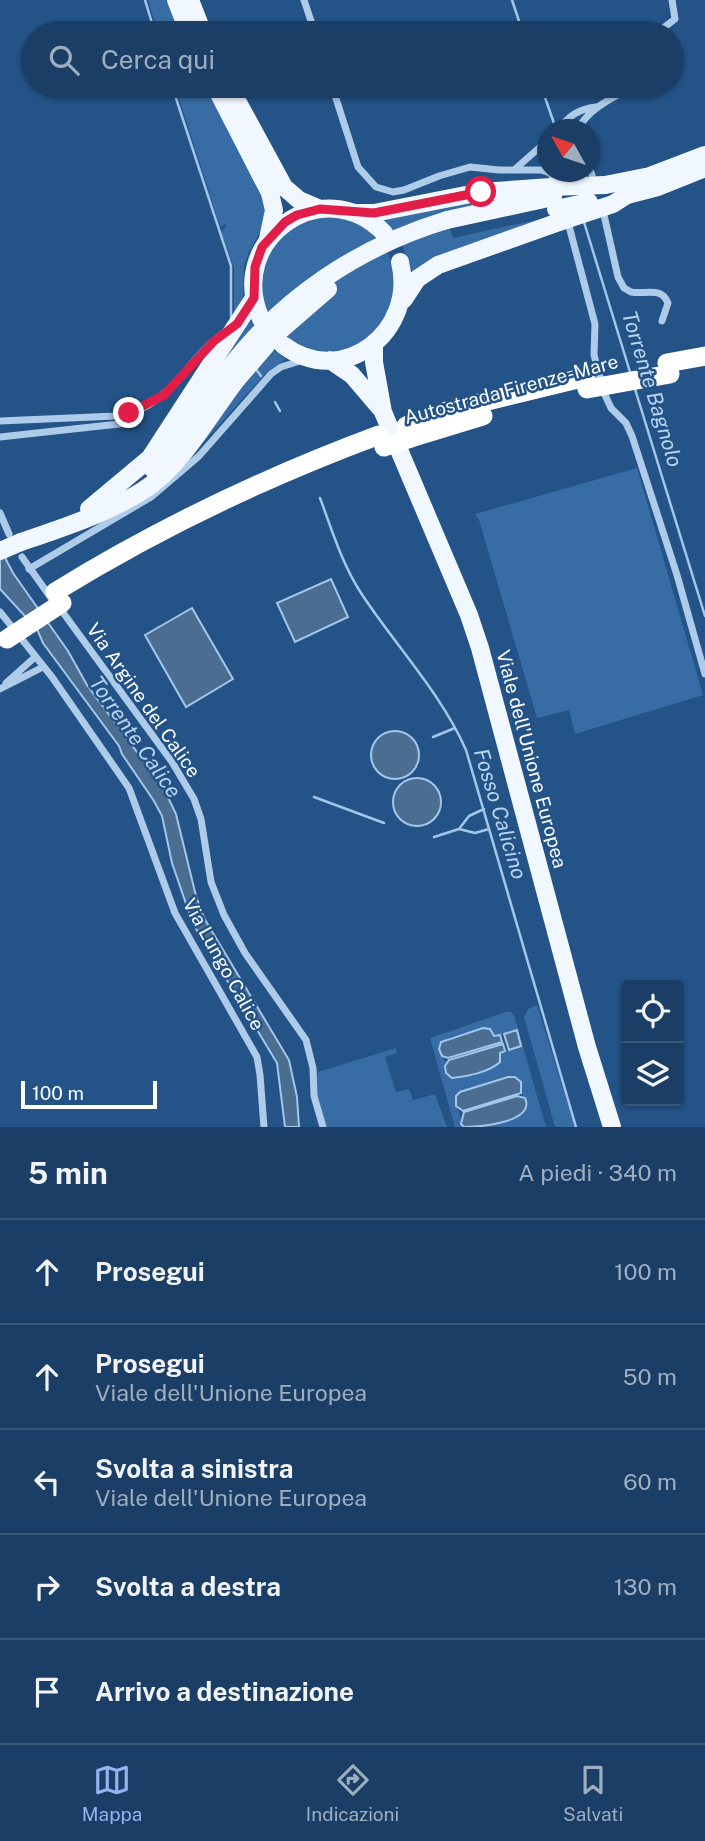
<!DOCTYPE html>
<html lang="it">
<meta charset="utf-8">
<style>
body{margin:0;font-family:"Public Sans",sans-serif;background:#27496e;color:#f1f3f6}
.controls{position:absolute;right:21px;bottom:21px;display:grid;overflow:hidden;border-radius:7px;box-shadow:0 2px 5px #0004}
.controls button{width:63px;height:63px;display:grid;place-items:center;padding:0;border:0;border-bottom:2px solid #385779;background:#1a3e65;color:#f1f3f6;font:35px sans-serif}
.compass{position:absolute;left:537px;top:119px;width:63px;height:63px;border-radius:50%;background:#1a3e65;box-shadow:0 2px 5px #0004;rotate:310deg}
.scale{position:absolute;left:21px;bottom:18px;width:136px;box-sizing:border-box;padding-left:7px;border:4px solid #fff;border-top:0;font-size:19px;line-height:24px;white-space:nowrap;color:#fff;-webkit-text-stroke:5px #235387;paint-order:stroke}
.stop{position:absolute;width:21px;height:21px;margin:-16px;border:5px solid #e11d48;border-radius:50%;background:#fff}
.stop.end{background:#e11d48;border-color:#fff;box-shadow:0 2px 7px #0008}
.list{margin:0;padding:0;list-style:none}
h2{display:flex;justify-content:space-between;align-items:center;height:91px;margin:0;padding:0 28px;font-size:30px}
h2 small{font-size:23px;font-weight:400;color:#9faebf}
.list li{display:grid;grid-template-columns:46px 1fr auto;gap:21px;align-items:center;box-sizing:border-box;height:105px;padding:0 28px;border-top:2px solid #385779}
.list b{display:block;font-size:26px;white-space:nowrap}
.list p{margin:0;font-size:23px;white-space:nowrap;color:#9faebf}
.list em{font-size:23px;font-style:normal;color:#9faebf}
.icon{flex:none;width:38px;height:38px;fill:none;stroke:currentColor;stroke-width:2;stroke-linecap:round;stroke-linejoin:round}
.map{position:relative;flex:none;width:705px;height:1127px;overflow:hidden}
.search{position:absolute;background:#1a3e65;box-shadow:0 2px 5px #0004;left:21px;right:21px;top:21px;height:77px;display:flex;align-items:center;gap:18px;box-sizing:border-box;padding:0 24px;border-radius:38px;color:#9faebf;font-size:26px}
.sheet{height:616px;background:#1a3e65}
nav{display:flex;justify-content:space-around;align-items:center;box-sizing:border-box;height:98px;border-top:2px solid #385779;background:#1a3e65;font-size:19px;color:#9faebf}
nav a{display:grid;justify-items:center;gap:4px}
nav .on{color:#95b2f1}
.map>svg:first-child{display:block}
</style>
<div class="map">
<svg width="705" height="1127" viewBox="0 0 705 1127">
<rect width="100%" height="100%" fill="#235387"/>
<!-- green -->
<path fill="#376da4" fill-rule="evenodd" d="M148 0H169L182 33H158Z
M175 86H208L267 201 263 227 249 252 244 266 243 303 234 316V267L221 232 227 226 225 224 221 227 220 226Z
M539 192 445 215 453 238 545 218 413 275 401 242 381 219 440 203Z
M261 284a67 67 0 1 1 134 0a67 67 0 1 1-134 0Z
M248 317 267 346 286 359 265 374 192 455 246 383 224 367 178 428Z
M637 468 703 695 575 734 569 710 537 718 479 520 475 514Z
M537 1005 575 1127H555L524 1017 528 1009Z
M506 1012H511L514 1015 546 1127H482C497 1123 524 1120 528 1105L521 1092V1082L514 1079 456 1105 464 1127H455L430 1038ZM483 1028 490 1029 494 1037 517 1030 521 1046 499 1053 459 1077 445 1070 446 1062 442 1056 443 1043 450 1037Z
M396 1048 397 1053 385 1057 396 1092 409 1089 413 1100 435 1094 447 1127H324L315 1085 318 1072Z"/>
<!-- water -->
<path fill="#4b6d92" stroke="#a2c7ea" stroke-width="2" d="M0 548 13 573 68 651 87 685 163 787 176 814 196 896 204 918 289 1060 297 1097 299 1127H285L277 1063 193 924 172 863 162 816 154 801 122 754 119 746 43 643 37 629 0 589Z
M331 579 348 617 295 642 277 603Z
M192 608 233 679 186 707 145 635Z
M371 755a24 24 0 1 1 48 0a24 24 0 1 1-48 0Z
M393 802a24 24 0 1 1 48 0a24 24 0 1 1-48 0Z
M483 1028 490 1029 494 1036 500 1035 502 1042 448 1058 442 1056 439 1049 441 1042Z
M517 1030 521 1046 509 1050 504 1034Z
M503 1044 505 1051 500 1053V1062C490 1072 465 1077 452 1078L446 1073 445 1066 449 1060Z
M508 1077H515L521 1082V1093L463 1111 456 1106V1096L460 1092Z
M517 1096 525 1098C536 1122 481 1127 464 1127L461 1124 464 1112Z"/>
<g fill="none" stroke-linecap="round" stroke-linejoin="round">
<!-- stream -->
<path stroke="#a2c7ea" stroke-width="2.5" d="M145 0 155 33
M512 0 523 33
M172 86 231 266V318
M541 86 556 129
M584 222 630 372
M255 368 261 376
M635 389 705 616
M275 402 280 411
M320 498C332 530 342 564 361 593 395 645 441 693 466 750L576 1127
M433 737 455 728
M314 797 384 823
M459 829 475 833 489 829
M434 837 459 829 469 816 484 809"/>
<!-- street -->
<path stroke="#aecbe9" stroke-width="7" d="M304 0 315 33
M653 33 662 29 675 19 672 0
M332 86 358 167 376 187 393 192 404 190 439 176 470 167 499 170H541L550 173 555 180
M558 130C569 116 578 109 596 107
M577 130C589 109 608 100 629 89L630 86
M590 169 592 175
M514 170 548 140
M604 215 618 277 624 288 631 292C646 295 661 286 668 303L662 321
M569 226 595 324 594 355 605 395 611 408 626 423 632 436 677 575 705 674
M0 421 116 416C171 409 185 359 225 332
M0 437 128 423
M0 513 9 534
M22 557 51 598
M29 569 151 497 199 456 271 374 281 367 303 360
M59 607 172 762 194 799 201 819 211 882 224 915 245 953 306 1040 313 1068 314 1096 323 1127
M0 612 52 677 129 788 175 913 257 1057 260 1075 264 1127
M6 683 34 658
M0 689 43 667"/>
<!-- primary -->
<path stroke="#f1f7fe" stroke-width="18" d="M176 0 189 33
M190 0 203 33
M215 86 270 193 274 210 268 239
M229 86 284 187 299 200 320 209
M605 185 650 176 705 155
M627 195 658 187 705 168
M357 213H374L481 192 551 187
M447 220 553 197
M404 299 417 279 438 265 559 222
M261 319C225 240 323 170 384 233
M374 344V362L383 412 469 615 480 648 587 1047 612 1127
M283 345C343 390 417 331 400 262
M330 360 352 375 381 409
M153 469 228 370
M89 509 150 458 254 298
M21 542C65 527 128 507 162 476 192 448 213 410 238 378"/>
<!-- highway -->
<path stroke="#fff" stroke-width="19" d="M667 363 705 356
M406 426 447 411 586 377
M411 438 483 416
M55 592C157 529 266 477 379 435"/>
<!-- primary-bridge -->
<path stroke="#f1f7fe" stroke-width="18" d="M551 187 605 185
M556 209 589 202
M559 222 613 204 627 195
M228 370C282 298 360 246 447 220
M238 378 275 335 328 289
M0 551 21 542"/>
<!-- highway-bridge -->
<path stroke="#fff" stroke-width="19" d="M587 389 670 374
M384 447 411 438
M7 639 62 603"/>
</g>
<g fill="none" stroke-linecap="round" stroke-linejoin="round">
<!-- route -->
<path stroke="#e11d48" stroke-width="9" d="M129 413 164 395 214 341 237 324 254 298 255 267 262 247 285 222 297 215 320 209 374 213 481 192"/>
</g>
<g text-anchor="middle" stroke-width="5" stroke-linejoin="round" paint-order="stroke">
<!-- street labels -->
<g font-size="19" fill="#fff" stroke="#235387">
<text transform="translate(511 389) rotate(-15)" y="7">Autostrada Firenze-Mare</text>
<text transform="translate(144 700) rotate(55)" y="7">Via Argine del Calice</text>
<text transform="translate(532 759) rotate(75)" y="7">Viale dell'Unione Europea</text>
<text transform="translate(224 964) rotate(61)" y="7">Via Lungo Calice</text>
</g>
<!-- water labels -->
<g font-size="21" font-style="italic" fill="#bad5f1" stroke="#235387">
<text transform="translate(652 389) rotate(73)" y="7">Torrente Bagnolo</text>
<text transform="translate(135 737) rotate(55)" y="7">Torrente Calice</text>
<text transform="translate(500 814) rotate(73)" y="7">Fosso Calicino</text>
</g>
</g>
</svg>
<div class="controls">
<button><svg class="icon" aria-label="locate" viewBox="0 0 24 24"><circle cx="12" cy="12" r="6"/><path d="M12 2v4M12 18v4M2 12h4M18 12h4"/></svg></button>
<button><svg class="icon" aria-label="layers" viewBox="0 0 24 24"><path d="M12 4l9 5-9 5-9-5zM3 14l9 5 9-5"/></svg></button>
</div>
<svg class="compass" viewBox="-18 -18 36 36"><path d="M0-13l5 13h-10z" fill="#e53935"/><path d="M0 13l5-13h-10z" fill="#9faebf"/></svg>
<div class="scale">100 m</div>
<div class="stop" style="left:481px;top:192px"></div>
<div class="stop end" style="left:129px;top:413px"></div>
<div class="search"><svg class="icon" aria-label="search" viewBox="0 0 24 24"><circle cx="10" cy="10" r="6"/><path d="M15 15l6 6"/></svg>Cerca qui</div>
</div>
<section class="sheet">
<h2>5 min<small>A piedi · 340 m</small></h2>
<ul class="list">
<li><svg class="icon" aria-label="ahead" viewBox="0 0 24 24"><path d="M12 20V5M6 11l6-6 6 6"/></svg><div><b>Prosegui</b></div><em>100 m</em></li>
<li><svg class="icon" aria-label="ahead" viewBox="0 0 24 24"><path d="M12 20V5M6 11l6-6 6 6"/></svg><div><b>Prosegui</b><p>Viale dell'Unione Europea</p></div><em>50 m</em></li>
<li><svg class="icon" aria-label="left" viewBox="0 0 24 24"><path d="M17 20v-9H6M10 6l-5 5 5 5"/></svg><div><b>Svolta a sinistra</b><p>Viale dell'Unione Europea</p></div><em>60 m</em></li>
<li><svg class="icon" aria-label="right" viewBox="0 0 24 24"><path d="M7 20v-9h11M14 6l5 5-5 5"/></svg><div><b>Svolta a destra</b></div><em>130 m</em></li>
<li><svg class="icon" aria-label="arrive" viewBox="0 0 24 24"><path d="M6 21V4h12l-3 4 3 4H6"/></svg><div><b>Arrivo a destinazione</b></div></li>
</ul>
</section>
<nav>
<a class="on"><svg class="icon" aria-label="map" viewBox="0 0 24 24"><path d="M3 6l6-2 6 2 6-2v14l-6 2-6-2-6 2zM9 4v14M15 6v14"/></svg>Mappa</a>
<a><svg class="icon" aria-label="directions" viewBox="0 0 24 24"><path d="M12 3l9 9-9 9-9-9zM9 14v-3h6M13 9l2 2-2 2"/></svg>Indicazioni</a>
<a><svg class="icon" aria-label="saved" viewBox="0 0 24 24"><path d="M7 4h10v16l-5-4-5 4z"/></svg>Salvati</a>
</nav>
